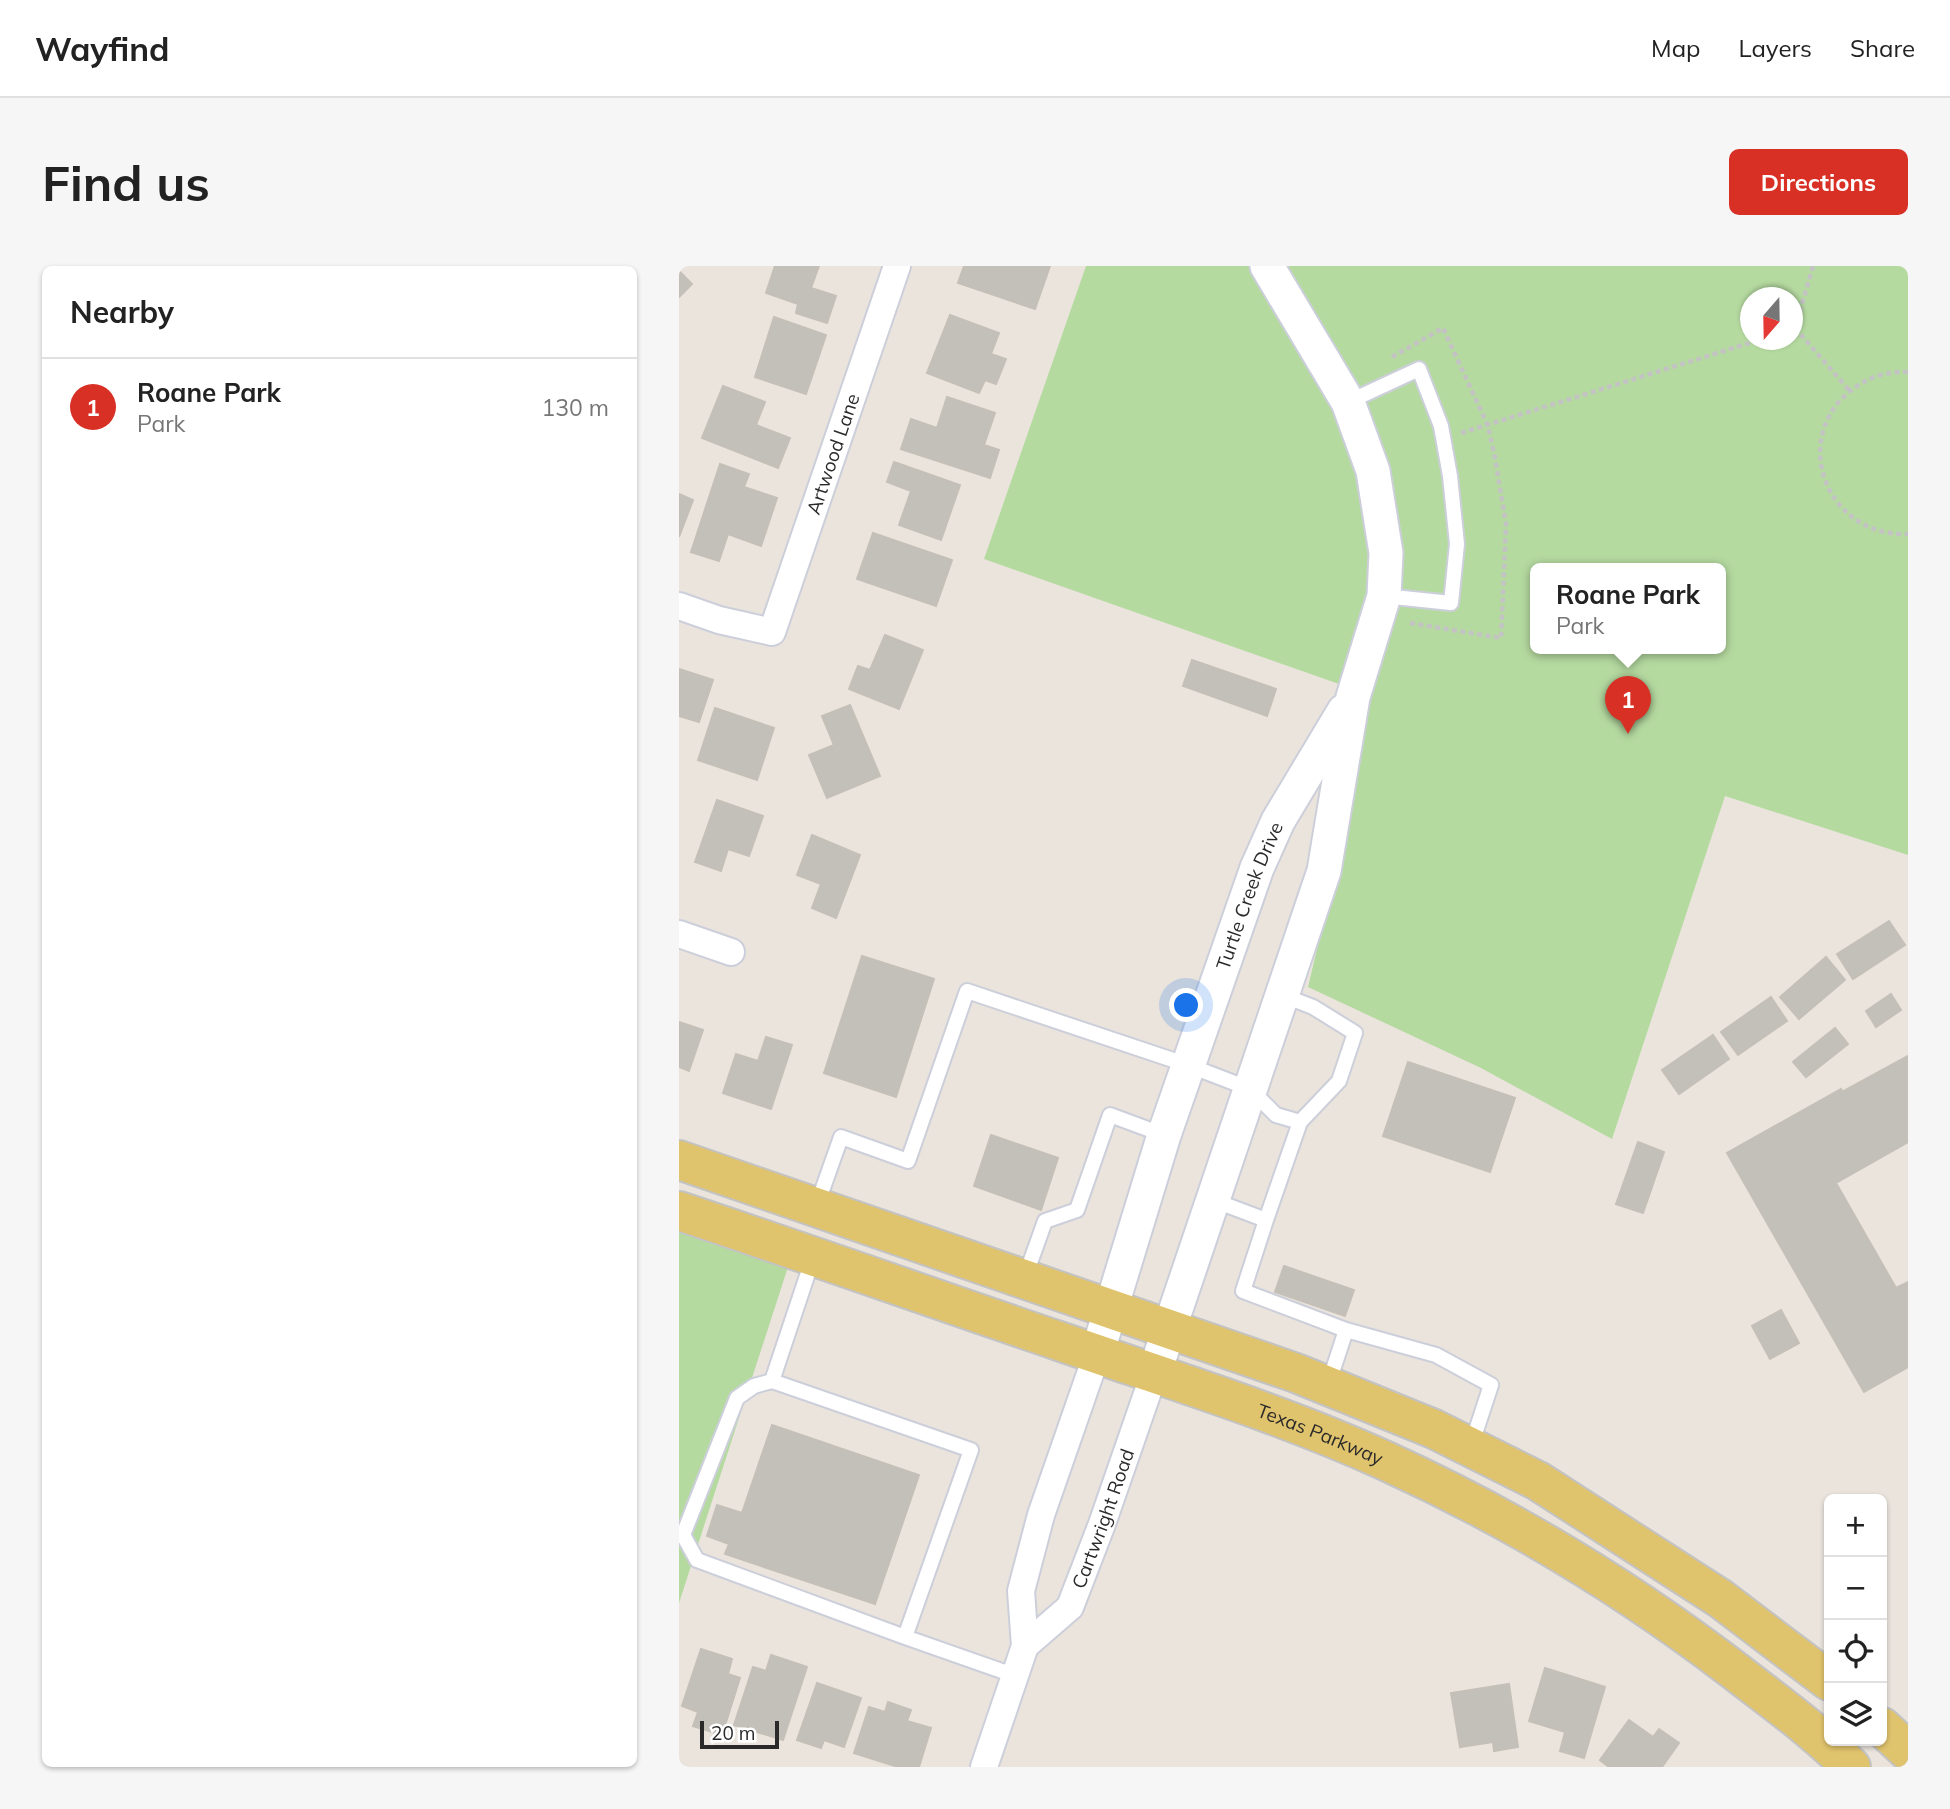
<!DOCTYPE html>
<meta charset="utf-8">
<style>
body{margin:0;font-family:Mulish,sans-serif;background:#f6f6f6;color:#222}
.controls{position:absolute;right:21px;bottom:21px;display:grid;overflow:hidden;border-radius:10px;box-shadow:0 2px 5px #0004}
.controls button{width:63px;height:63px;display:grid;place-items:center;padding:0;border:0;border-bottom:2px solid #e0e0e0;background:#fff;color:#222;font:35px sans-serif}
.compass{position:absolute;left:1061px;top:21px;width:63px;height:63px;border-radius:50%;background:#fff;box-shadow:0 2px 5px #0004;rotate:200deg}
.scale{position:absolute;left:21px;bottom:18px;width:79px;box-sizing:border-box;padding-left:7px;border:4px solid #2a2a2a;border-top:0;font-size:19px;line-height:24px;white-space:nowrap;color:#2a2a2a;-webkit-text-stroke:5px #fff;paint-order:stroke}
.you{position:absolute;left:508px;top:740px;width:24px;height:24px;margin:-18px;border:5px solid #fff;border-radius:50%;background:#1a73e8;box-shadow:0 0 0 10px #1a73e833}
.badge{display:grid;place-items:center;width:46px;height:46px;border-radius:50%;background:#d93025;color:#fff;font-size:23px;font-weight:700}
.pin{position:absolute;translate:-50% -58px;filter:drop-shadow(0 2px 4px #0008)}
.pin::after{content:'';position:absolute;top:37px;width:24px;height:21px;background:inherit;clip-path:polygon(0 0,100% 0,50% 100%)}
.popup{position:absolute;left:851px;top:297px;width:196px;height:91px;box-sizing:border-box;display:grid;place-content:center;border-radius:10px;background:#fff;filter:drop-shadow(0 2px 5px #0005);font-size:23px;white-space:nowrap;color:#767676}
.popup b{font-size:26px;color:#222}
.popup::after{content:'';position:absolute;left:50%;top:100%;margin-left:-14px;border:14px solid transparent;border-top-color:#fff}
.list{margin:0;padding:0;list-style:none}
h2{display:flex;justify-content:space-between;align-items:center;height:91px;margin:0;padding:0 28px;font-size:30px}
h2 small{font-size:23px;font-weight:400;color:#767676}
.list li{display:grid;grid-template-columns:46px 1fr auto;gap:21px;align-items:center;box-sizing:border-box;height:98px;padding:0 28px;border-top:2px solid #e0e0e0}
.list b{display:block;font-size:26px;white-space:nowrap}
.list p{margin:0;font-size:23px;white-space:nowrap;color:#767676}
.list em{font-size:23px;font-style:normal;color:#767676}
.icon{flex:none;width:38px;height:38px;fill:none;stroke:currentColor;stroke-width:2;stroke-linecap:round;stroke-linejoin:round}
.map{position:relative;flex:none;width:1229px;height:1501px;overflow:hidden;border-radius:10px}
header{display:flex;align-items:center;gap:42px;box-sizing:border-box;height:98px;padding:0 35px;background:#fff;border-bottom:2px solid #e0e0e0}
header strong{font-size:33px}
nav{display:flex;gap:38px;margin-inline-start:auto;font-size:24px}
.intro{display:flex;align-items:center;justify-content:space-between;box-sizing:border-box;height:168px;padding:0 42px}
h1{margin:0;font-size:49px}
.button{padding:18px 32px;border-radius:10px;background:#d93025;color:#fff;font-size:24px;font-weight:700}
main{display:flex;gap:42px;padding:0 42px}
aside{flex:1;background:#fff;border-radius:10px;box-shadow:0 2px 5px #0004}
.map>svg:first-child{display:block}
</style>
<header>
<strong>Wayfind</strong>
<nav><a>Map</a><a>Layers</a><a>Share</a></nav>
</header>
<div class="intro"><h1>Find us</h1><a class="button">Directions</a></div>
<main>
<aside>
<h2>Nearby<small></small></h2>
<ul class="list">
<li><span class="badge">1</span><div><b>Roane Park</b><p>Park</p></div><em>130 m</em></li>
</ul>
</aside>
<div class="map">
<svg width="1229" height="1501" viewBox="0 0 1229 1501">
<rect width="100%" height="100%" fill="#eae4dd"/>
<!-- green -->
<path fill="#b5daa0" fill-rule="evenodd" d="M407 0H1229V589L1046 530 933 873 802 802 629 721 677 518 660 418 305 293ZM1072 32H1114V74H1072ZM856 302H1042V382H856Z
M0 958 109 1001 0 1337Z"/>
<!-- building -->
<path fill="#c3bfb9" stroke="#c5c0b7" stroke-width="2" d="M96 0H140L132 22 157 30 148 57 117 47 119 38 87 27Z
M285 0H371L356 43 279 17Z
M0 5 13 18 0 31Z
M271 49 320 67 312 88 327 93 317 118 306 114 300 127 248 107Z
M95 51 147 69 127 128 76 111Z
M44 120 86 136 77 159 111 172 99 202 23 172Z
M268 131 316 147 305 179 320 184 311 212 222 183 232 153 258 162Z
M215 196 281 219 262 274 220 259 232 225 208 216Z
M41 198 70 208 65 221 98 232 82 280 49 268 40 295 12 286Z
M0 228 14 234 0 271Z
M194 267 273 294 257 340 178 313Z
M206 369 244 384 220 443 170 423 179 400 191 404Z
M513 394 597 423 588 450 504 420Z
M0 403 34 414 20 456 0 450Z
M171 439 201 510 148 532 130 489 155 479 143 450Z
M36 442 95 462 78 514 19 494Z
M38 534 84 550 70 590 49 583 42 605 16 596Z
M133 569 181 589 157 652 133 642 142 618 118 609Z
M1210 655 1226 679 1174 713 1158 688Z
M183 690 255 713 217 831 145 807Z
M1147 691 1166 714 1120 753 1101 731Z
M1212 728 1222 744 1197 761 1187 745Z
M1092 731 1108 755 1059 789 1042 766Z
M0 756 24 764 10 805 0 801Z
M1156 762 1169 778 1127 811 1114 796Z
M1034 769 1050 793 1000 828 983 804Z
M87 771 113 779 92 843 44 827 57 788 79 795Z
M1229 790V876L1157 917 1217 1022 1229 1016V1101L1185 1126 1048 887 1162 823 1163 826Z
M729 796 836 832 811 906 704 870Z
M312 869 379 892 362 944 295 920Z
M959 876 985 886 964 947 937 938Z
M605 1000 675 1024 666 1050 596 1026Z
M1102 1044 1120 1077 1091 1093 1073 1060Z
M93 1159 240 1209 196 1338 46 1288 50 1278 28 1270 38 1239 63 1247Z
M22 1383 53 1393 49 1408 61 1412 43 1469 14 1460 19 1446 3 1440Z
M92 1389 128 1401 104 1474 55 1459 74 1401 87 1405Z
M866 1402 926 1421 905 1492 881 1485 886 1466 850 1455Z
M138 1417 182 1432 165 1481 145 1474 142 1482 118 1474Z
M830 1418 839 1481 815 1485 814 1476 781 1481 772 1427Z
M209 1436 232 1444 228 1455 252 1462 240 1501H219L175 1487 190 1441 206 1446Z
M950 1454 974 1471 980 1463 1000 1477 983 1501H930L921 1494Z"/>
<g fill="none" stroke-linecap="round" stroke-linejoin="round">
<defs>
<path id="service" d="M669 136 740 103 762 160 771 210 778 278 772 337 705 330
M603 729 634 741 676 767 660 815 621 856
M534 934 587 954 564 1025 667 1064
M138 939 162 871 229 895 288 725 509 799 571 823 597 849 621 856 587 954
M134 992 93 1115 292 1184 226 1371 337 1410
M346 1011 366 955 398 944 431 849 485 869
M93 1115 75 1120 58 1132 4 1269 18 1294 226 1371
M649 1119 667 1064 757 1089 812 1119 792 1180"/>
<g id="minor">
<path id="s1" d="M0 340 40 354 93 366 218 0"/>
<path d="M0 668 52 686"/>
<path id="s2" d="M346 1380 391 1341 423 1258 475 1108"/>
<path d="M305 1501 346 1380 342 1325 362 1249 418 1088"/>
</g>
<g id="tertiary">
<path id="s3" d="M418 1088 485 869 578 602 599 555 665 445"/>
<path d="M475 1108 645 605 674 431 705 330 707 287 694 205 669 136 588 0"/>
</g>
<g id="primary">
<path d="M0 894 617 1107 755 1163 859 1215 1042 1333 1150 1415"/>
<path id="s4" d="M0 945C127 987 253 1032 380 1075 489 1113 601 1147 707 1195 830 1251 949 1323 1056 1405 1096 1436 1137 1465 1172 1501"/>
<path d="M1203 1461 1229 1485"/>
</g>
</defs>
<!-- service casing -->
<use href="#service" stroke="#cccfda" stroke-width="18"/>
<!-- minor casing -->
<use href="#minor" stroke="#cccfda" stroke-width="30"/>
<!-- tertiary casing -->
<use href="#tertiary" stroke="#cccfda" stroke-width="37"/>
<!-- primary casing -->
<use href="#primary" stroke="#c3c3c3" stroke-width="42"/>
<!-- path -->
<path stroke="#c3c3c3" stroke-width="4.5" stroke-dasharray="5 3.5" stroke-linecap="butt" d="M1116 62 1170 124
M1116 62 1134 0
M713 91 764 62 809 160 816 192 827 258 822 372 731 357
M1229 106C1213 105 1196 109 1183 117 1107 161 1142 271 1229 268
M782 167 1080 74"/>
<!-- service -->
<use href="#service" stroke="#fff" stroke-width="14"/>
<!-- minor -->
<use href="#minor" stroke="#fff" stroke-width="26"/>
<!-- tertiary -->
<use href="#tertiary" stroke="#fff" stroke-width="33"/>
<!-- primary -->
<use href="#primary" stroke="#e0c36d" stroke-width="38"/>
</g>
<g text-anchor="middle" stroke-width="5" stroke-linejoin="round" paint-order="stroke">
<!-- street labels -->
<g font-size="19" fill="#2a2a2a" stroke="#fff">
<text dy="7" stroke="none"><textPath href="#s1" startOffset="285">Artwood Lane</textPath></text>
<text dy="7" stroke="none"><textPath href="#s3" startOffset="483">Turtle Creek Drive</textPath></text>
<text dy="7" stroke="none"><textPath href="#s4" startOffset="679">Texas Parkway</textPath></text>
<text dy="7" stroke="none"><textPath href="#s2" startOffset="154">Cartwright Road</textPath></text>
</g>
</g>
</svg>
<div class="controls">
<button>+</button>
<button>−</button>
<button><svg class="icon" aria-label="locate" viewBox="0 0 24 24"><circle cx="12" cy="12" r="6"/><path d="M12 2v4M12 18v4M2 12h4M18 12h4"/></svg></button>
<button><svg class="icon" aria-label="layers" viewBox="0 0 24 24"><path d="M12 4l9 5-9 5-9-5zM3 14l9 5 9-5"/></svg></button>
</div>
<svg class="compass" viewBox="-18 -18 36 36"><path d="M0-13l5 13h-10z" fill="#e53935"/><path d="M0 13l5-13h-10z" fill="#767676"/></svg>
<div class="scale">20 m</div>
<div class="you"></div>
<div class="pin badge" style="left:949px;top:468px">1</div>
<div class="popup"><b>Roane Park</b>Park</div>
</div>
</main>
